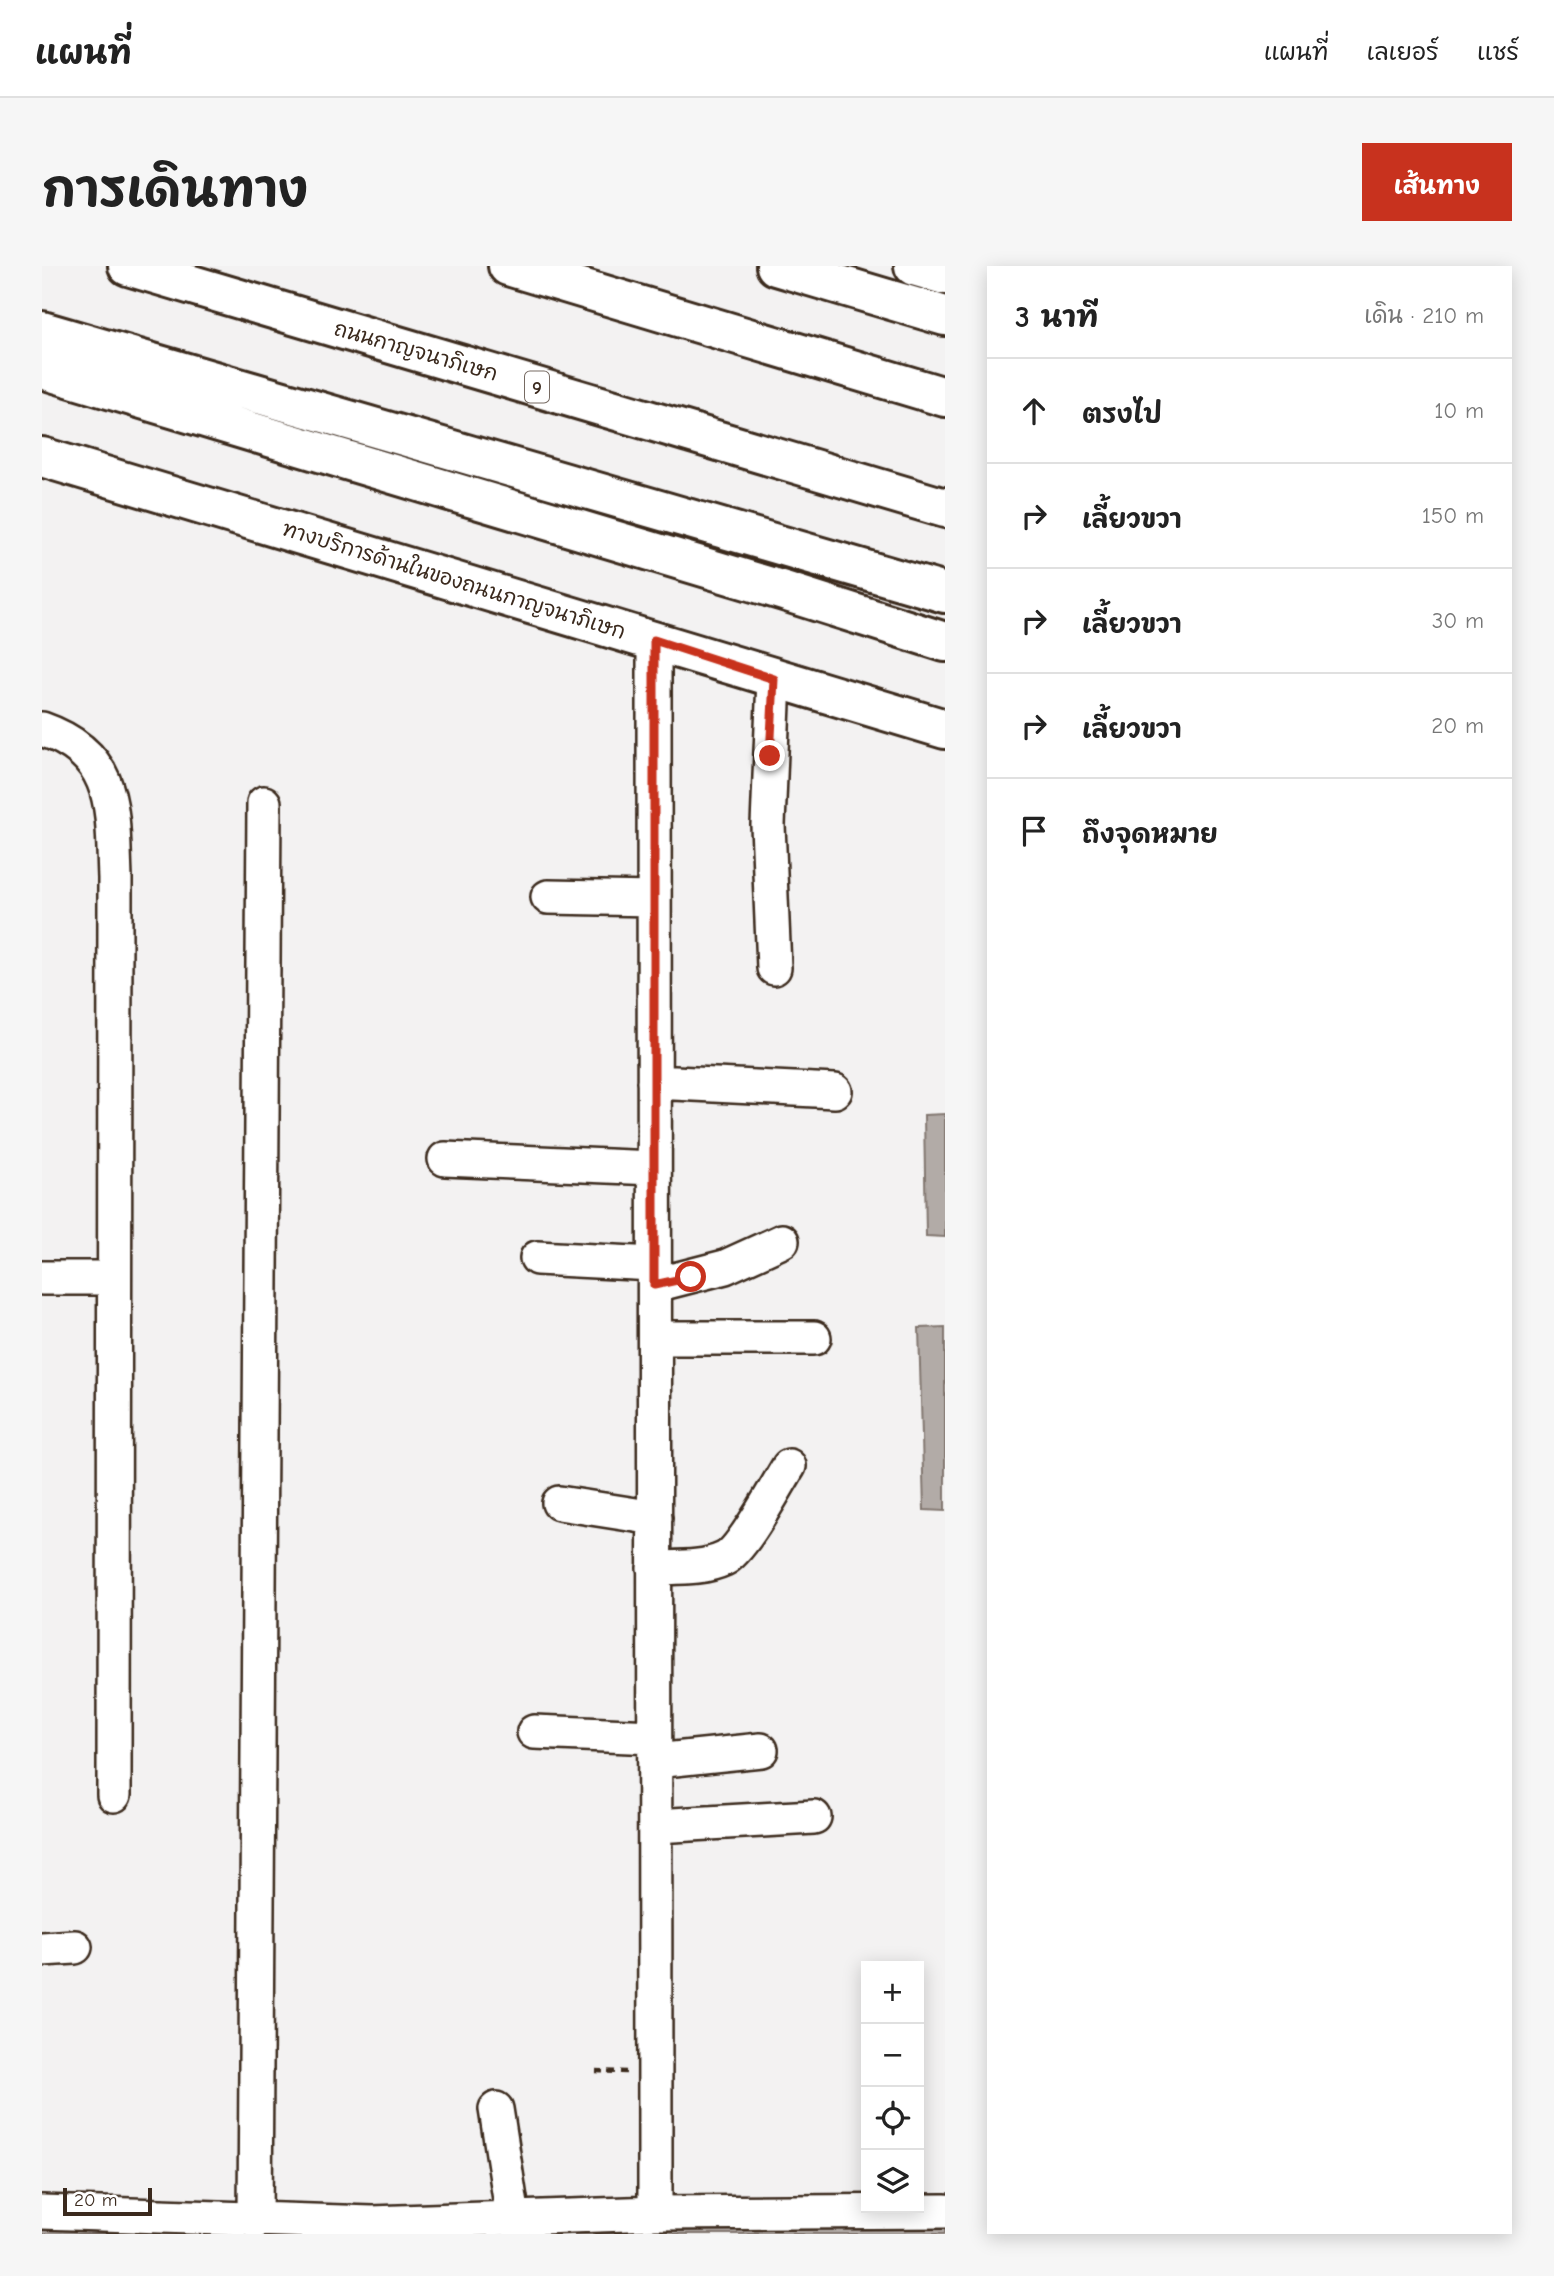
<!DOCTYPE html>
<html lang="th">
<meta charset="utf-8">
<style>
body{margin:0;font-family:"Comic Neue","Playpen Sans Thai",sans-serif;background:#f6f6f6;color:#222}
.controls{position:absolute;right:21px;bottom:21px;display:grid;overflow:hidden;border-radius:0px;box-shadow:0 4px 18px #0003}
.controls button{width:63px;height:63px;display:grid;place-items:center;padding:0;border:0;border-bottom:2px solid #e0e0e0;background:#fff;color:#222;font:35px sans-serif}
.scale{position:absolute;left:21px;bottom:18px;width:89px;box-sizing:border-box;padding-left:7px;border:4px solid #3b2a1e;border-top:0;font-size:19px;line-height:24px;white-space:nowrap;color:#3b2a1e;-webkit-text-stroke:5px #fff;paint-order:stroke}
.stop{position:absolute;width:21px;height:21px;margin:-16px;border:5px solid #c8321e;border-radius:50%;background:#fff}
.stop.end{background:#c8321e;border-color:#fff;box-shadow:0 2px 7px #0008}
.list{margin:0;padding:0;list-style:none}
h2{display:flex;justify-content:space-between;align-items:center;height:91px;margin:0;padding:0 28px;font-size:30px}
h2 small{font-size:23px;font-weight:400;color:#767676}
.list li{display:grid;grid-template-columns:46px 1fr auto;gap:21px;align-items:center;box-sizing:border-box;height:105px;padding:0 28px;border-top:2px solid #e0e0e0}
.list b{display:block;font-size:26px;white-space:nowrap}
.list em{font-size:23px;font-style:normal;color:#767676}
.icon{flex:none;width:38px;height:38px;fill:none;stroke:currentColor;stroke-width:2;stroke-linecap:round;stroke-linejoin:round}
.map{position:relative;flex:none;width:903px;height:1968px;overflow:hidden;border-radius:0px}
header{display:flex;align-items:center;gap:42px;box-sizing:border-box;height:98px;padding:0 35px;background:#fff;border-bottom:2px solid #e0e0e0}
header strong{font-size:33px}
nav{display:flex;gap:38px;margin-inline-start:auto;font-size:24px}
.intro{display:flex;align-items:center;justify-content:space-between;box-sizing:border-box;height:168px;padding:0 42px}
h1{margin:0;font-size:49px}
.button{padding:18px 32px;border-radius:0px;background:#c8321e;color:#fff;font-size:24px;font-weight:700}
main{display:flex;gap:42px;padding:0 42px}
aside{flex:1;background:#fff;border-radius:0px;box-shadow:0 4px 18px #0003}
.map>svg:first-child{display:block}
</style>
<header>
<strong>แผนที่</strong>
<nav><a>แผนที่</a><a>เลเยอร์</a><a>แชร์</a></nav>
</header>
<div class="intro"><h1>การเดินทาง</h1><a class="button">เส้นทาง</a></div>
<main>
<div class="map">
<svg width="903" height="1968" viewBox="0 0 903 1968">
<rect width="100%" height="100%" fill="#f3f2f2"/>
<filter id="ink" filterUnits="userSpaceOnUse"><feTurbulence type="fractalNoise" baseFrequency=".0143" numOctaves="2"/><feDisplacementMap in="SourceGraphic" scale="14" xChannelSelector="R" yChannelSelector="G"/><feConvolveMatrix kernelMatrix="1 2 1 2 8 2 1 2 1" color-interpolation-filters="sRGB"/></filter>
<g filter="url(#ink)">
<!-- water -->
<path fill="#b2aba7" stroke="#827770" stroke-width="2" d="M903 848V971L884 970 882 849Z
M903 1061V1245L882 1244 877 1062Z
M716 1959 903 1963V1968H522Z
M0 1961 185 1968H0Z"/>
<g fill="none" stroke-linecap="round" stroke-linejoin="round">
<defs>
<path id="minor" d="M612 374 613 1947
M732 413 726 559 732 702
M0 463C77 490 70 545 73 612L72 1529
M506 631 612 633
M612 816 793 825
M403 893 612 902
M495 992 612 998
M0 1012H72
M613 1019 683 1001 740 975
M613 1072H772
M517 1237 613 1252
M612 1302C636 1301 660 1303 682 1293 700 1285 735 1219 747 1200
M492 1466 612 1471
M613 1495 719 1484
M613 1560 772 1551
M0 1683 33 1681
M454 1843 471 1952
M0 1946 330 1957 613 1947 903 1945
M213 1956 222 537"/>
<path id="major" d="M872 0 903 9
M0 191 903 463"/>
<path id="highway" d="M86 0 903 242
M466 0 903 131
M734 0 903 50
M0 65 903 327
M0 103 742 325 903 376"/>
</defs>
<!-- minor casing -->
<use href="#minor" stroke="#3b2a1e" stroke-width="38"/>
<!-- major casing -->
<use href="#major" stroke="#3b2a1e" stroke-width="44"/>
<!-- highway casing -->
<use href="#highway" stroke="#3b2a1e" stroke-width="44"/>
<!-- path -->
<path stroke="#3b2a1e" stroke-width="4.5" stroke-dasharray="7 5" stroke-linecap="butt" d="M554 1805 584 1806"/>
<!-- minor -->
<use href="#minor" stroke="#fff" stroke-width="33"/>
<!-- major -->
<use href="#major" stroke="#fff" stroke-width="38"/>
<!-- highway -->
<use href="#highway" stroke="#fff" stroke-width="38"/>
</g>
</g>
<g fill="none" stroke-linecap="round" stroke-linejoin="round" filter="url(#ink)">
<!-- route -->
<path stroke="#c8321e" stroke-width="9" d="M649 1011 612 1019V374L732 413 728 490"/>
</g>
<g text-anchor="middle" stroke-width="5" stroke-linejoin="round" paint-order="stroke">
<!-- shield labels -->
<rect fill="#fff" stroke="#766a62" stroke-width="2" x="483" y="105.5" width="24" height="31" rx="5"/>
<g font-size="19" font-weight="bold" fill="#3b2a1e">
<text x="495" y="128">9</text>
</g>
<!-- street labels -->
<g font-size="21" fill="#3b2a1e" stroke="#fff">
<text transform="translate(374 85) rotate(16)" y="7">ถนนกาญจนาภิเษก</text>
<text transform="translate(412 314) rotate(17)" y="7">ทางบริการด้านในของถนนกาญจนาภิเษก</text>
</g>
</g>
</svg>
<div class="controls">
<button>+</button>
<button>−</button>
<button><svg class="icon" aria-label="locate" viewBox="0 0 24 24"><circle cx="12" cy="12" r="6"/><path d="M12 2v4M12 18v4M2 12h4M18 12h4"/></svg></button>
<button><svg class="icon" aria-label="layers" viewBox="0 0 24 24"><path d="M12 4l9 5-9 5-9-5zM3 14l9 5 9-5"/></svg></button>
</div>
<div class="scale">20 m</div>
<div class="stop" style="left:649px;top:1011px"></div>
<div class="stop end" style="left:728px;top:490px"></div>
</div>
<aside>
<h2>3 นาที<small>เดิน · 210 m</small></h2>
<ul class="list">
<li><svg class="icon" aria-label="ahead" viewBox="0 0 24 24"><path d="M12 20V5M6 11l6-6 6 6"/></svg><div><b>ตรงไป</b></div><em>10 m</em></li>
<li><svg class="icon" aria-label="right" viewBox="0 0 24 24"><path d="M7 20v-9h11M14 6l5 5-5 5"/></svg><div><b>เลี้ยวขวา</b></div><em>150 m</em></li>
<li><svg class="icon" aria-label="right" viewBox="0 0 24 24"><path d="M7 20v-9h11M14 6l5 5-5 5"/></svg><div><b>เลี้ยวขวา</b></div><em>30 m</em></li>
<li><svg class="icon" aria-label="right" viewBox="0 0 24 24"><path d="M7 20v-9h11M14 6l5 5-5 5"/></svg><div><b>เลี้ยวขวา</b></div><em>20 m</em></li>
<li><svg class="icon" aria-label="arrive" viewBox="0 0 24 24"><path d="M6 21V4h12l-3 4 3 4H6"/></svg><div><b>ถึงจุดหมาย</b></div></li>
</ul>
</aside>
</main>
